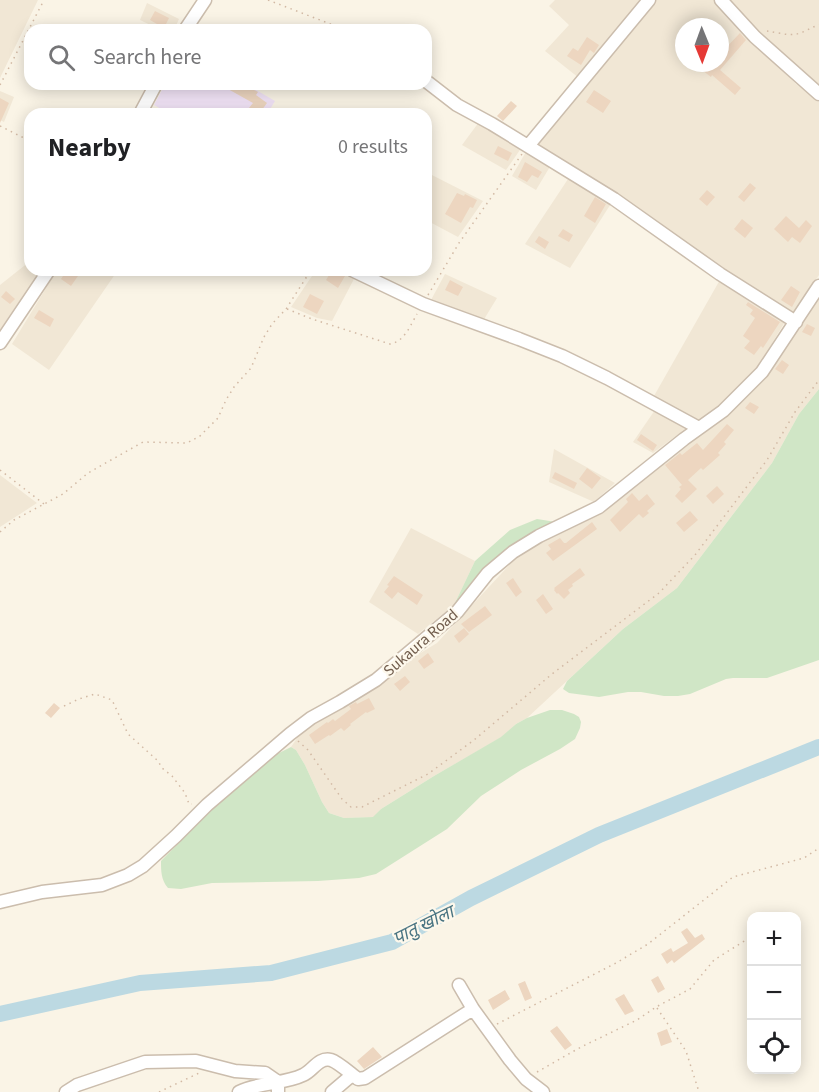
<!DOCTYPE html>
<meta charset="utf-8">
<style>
body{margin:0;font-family:"Source Sans 3","Noto Sans Devanagari",sans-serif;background:#f2f2f2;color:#202124}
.controls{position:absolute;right:18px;bottom:18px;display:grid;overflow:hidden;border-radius:12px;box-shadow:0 3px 15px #0003}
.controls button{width:54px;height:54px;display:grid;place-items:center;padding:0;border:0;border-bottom:2px solid #e0e0e0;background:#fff;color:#202124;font:30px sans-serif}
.compass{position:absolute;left:675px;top:18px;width:54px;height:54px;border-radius:50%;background:#fff;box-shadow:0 3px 15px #0003;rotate:179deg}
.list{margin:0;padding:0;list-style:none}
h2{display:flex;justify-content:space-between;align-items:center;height:78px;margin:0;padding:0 24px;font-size:26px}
h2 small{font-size:20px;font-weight:400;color:#757577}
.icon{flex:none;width:33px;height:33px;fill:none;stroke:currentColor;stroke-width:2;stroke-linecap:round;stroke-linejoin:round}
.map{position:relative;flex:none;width:819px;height:1092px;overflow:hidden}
.search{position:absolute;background:#fff;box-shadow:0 3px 15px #0003;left:24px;top:24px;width:408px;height:66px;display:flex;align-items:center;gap:15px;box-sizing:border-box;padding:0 21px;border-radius:18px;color:#757577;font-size:22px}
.panel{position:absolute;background:#fff;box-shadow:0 3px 15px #0003;left:24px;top:108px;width:408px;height:168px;border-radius:18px}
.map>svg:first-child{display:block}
</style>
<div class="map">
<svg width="819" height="1092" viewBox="0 0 819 1092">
<rect width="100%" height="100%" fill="#faf4e6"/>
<!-- residential -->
<path fill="#f1e7d5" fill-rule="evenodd" d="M0 0H38L0 78Z
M555 0H645L579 78 545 51 569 25 549 6Z
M656 0H714L796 84 819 102V275L793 314 756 293 533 144ZM684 27H720V63H684Z
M729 0H819V92L786 62Z
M147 3 179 19 174 30H161L140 20Z
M0 91 14 97 4 122 0 120Z
M479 122 522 147 506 170 462 145Z
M527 150 551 165 536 190 512 176Z
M426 172 483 201 458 237 426 220Z
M570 176 612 202 570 268 525 244Z
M29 262 30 263V270H40L0 330V285Z
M57 270H118L49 370 12 344Z
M316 270H341L355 277 332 321 317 318 291 307Z
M445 274 497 298 483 321 431 300Z
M721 278 786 320 758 367 720 405 698 422 654 396Z
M819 294V389L799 414 772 463 677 588 623 629 527 718 516 724 502 737 434 776 381 809 374 817 344 818 329 813 322 802 305 765 296 750 291 747 300 734 315 721 341 709 377 687 409 660 437 643 512 562 543 541 603 512 620 499 658 466 727 416 764 377Z
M655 410 689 426 653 453 633 442Z
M554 449 615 483 594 502 549 482Z
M0 475 37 503 0 527Z
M411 528 475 561 454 605 418 634 369 602Z"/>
<!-- education -->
<path fill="#f1e3f6" d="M165 84H246L275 101 267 114H170L154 105Z"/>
<!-- green -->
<path fill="#d0e6c6" d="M819 389V660L767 678H733L726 679 690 694 678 696H664L641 692H628L599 697 569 693 563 689 567 681 623 629 677 588 772 463 799 414Z
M537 519 556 522 468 591 454 605 475 561 510 530Z
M550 710H562L574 714 579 717 581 722 580 728 575 739 560 749 521 770 481 796 447 829 376 874 359 878 318 881 212 883 181 889 168 888C161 880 161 871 161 861L213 808 273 756 291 747 296 750 305 765 322 802 329 813 344 818 373 817 381 809 434 776 501 737 516 724 527 718Z"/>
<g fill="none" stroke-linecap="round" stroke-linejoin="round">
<!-- river -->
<path stroke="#bcd9e2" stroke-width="16" d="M0 1014 140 983 271 973 392 942 471 898 599 835 819 747"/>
</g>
<!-- building -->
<path fill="#edd6c0" d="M155 11 169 18 164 28 150 20Z
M740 33 746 40 720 70 741 88 735 95 712 75 711 77 693 63H720V54Z
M587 37 599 45 594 53 590 50 581 65 567 56 573 48 578 51Z
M219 84H243L258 92 256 95 267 103 259 114H244L253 103Z
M594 90 611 101 603 113 586 102Z
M0 98 9 103 0 123Z
M511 101 517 106 503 121 497 116Z
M498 146 512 153 508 161 494 154Z
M525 162 542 172 538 178 532 175 527 182 518 177Z
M750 183 756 188 744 202 738 197Z
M707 190 715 197 707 206 699 199Z
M457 193 464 196 465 194 477 200 473 208 470 207 461 223 445 214Z
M595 197 606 204 595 223 584 216Z
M786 216 799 228 806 220 812 226 800 243 792 237 788 242 774 229Z
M742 219 753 228 745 238 734 229Z
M563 229 573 235 569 242 558 236Z
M539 236 549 242 545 249 535 242Z
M67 270H70L78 276 71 286 61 279Z
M332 270H335L345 276 338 288 326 280Z
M450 280 463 287 458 296 445 290Z
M791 286 800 292 792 307 781 300Z
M6 291 15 299 10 304 1 297Z
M310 294 324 301 317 314 303 307Z
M748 302 780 322 763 348 761 346 754 355 744 348 750 341 743 336 755 318 750 314 753 310 746 305Z
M39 310 54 319 50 327 34 318Z
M807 324 815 328 811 336 802 332Z
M782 360 789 365 783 374 775 369Z
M750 402 759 407 754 414 745 408Z
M727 424 734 430 724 442 726 444 718 453 720 455 703 470 701 468 688 480 697 489 682 503 675 496 681 489 679 487 682 485 665 465 680 453 682 455 697 443 703 450Z
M641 434 657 445 653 451 637 440Z
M587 468 601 478 592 489 579 479Z
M555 472 577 483 574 489 552 478Z
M717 486 724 494 713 504 706 496Z
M632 493 639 501 647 494 655 504 647 511 649 513 643 518 639 514 620 532 610 520 628 502 626 499Z
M690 511 698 520 684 532 676 523Z
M592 522 597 529 553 561 546 553 551 549 548 545 560 538 564 543H566Z
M580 568 585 575 572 584 573 586 568 590 570 593 564 599 558 593 557 594 554 590 555 589 554 588Z
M394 576 423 595 417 605 398 592 392 599 384 592 389 586 387 585Z
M513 578 522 592 516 597 506 583Z
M543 594 553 609 546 614 536 600Z
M485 606 492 615 469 632 461 624Z
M464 628 469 634 459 643 454 636Z
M428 653 434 662 424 669 418 661Z
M405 676 410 682 400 691 394 684Z
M369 698 375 709 367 713 366 712 350 724 351 725 344 731 341 728 330 736 329 735 315 744 309 735 327 722 328 723 333 719 335 721 351 709 349 706 356 702 357 704Z
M54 703 60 708 51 718 45 713Z
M687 928 695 938 702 934 705 939 674 963 672 960 667 964 661 954 671 948 673 952 688 943 681 932Z
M658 976 665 989 658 993 651 980Z
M525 981 532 998 525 1001 518 984Z
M505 990 510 999 493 1010 488 1000Z
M624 994 634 1011 625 1015 615 999Z
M557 1026 572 1045 565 1050 550 1031Z
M667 1029 672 1042 661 1046 657 1033Z
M373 1047 382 1057 364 1069 357 1061Z"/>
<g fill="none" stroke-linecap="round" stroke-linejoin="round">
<defs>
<path id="minor" d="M721 0 755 37 819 94
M185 30 205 0
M426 81 457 105 492 124 614 199 720 274 796 322
M140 114 156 84
M528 146 649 0
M352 270 423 304 519 339 562 356 607 378 699 428
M0 343 49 270
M0 902 42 892 102 885 128 875 143 866 176 836 207 805 290 734 311 718 340 702 376 680 457 612 488 573 513 552 539 536 599 507 684 439 723 411 762 372 819 286
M459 985 473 1009 510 1060 526 1079 543 1092
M66 1092 77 1085 145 1062 196 1061 235 1071 265 1073 278 1082V1092
M239 1092C259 1082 285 1084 303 1075 313 1071 318 1057 331 1060 338 1062 351 1074 358 1079L365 1078 473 1009
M332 1092 352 1075"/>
</defs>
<!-- minor casing -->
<use href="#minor" stroke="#cbbdad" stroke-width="15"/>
<!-- path -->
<path stroke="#d2b9a4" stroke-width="1.5" stroke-dasharray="1.5 4.5" stroke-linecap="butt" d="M268 0 346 30
M767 31C776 32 787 36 796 34 804 33 811 27 819 25
M0 85 44 0
M0 126 30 141
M428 295 459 243 522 154
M287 309 312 319 390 344C404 342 410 326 417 314
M0 470 44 504
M0 532 14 520 63 494 88 473 143 442 187 443 200 436 218 418 226 400 234 387 251 368 264 337 272 324 286 309 311 270
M64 706 79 699 95 694 112 700 128 734 158 761 162 768 172 776 185 793 189 804H192
M298 741 308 750 342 799 351 807H362L428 774 474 740 552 674 659 593 695 555 767 460 795 412 819 380
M657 1008 686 1051 699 1092
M497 1024 616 963 648 944 733 877 804 858 819 848
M537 1072 581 1047 637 1020 656 1007 690 989 714 960 746 940
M159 1092 199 1073"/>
<!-- minor -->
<use href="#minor" stroke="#fff" stroke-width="12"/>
</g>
<g text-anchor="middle" stroke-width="4.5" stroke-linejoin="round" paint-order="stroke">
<!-- street labels -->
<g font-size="16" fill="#715d4d" stroke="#fdf8ec">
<text transform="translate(420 642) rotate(-41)" y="6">Sukaura Road</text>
</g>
<!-- water labels -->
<g font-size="18" font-style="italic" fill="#497482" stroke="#fdf8ec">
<text transform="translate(423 925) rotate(-26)" y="6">पातु खोला</text>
</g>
</g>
</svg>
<div class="controls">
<button>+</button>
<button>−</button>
<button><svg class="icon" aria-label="locate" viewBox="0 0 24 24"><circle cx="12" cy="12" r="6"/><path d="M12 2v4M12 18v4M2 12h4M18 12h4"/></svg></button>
</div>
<svg class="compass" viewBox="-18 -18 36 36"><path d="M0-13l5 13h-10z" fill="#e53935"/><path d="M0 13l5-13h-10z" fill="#757577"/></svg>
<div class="search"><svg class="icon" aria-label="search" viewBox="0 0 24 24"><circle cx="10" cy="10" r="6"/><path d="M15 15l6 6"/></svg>Search here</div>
<section class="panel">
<h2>Nearby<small>0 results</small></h2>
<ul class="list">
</ul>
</section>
</div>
